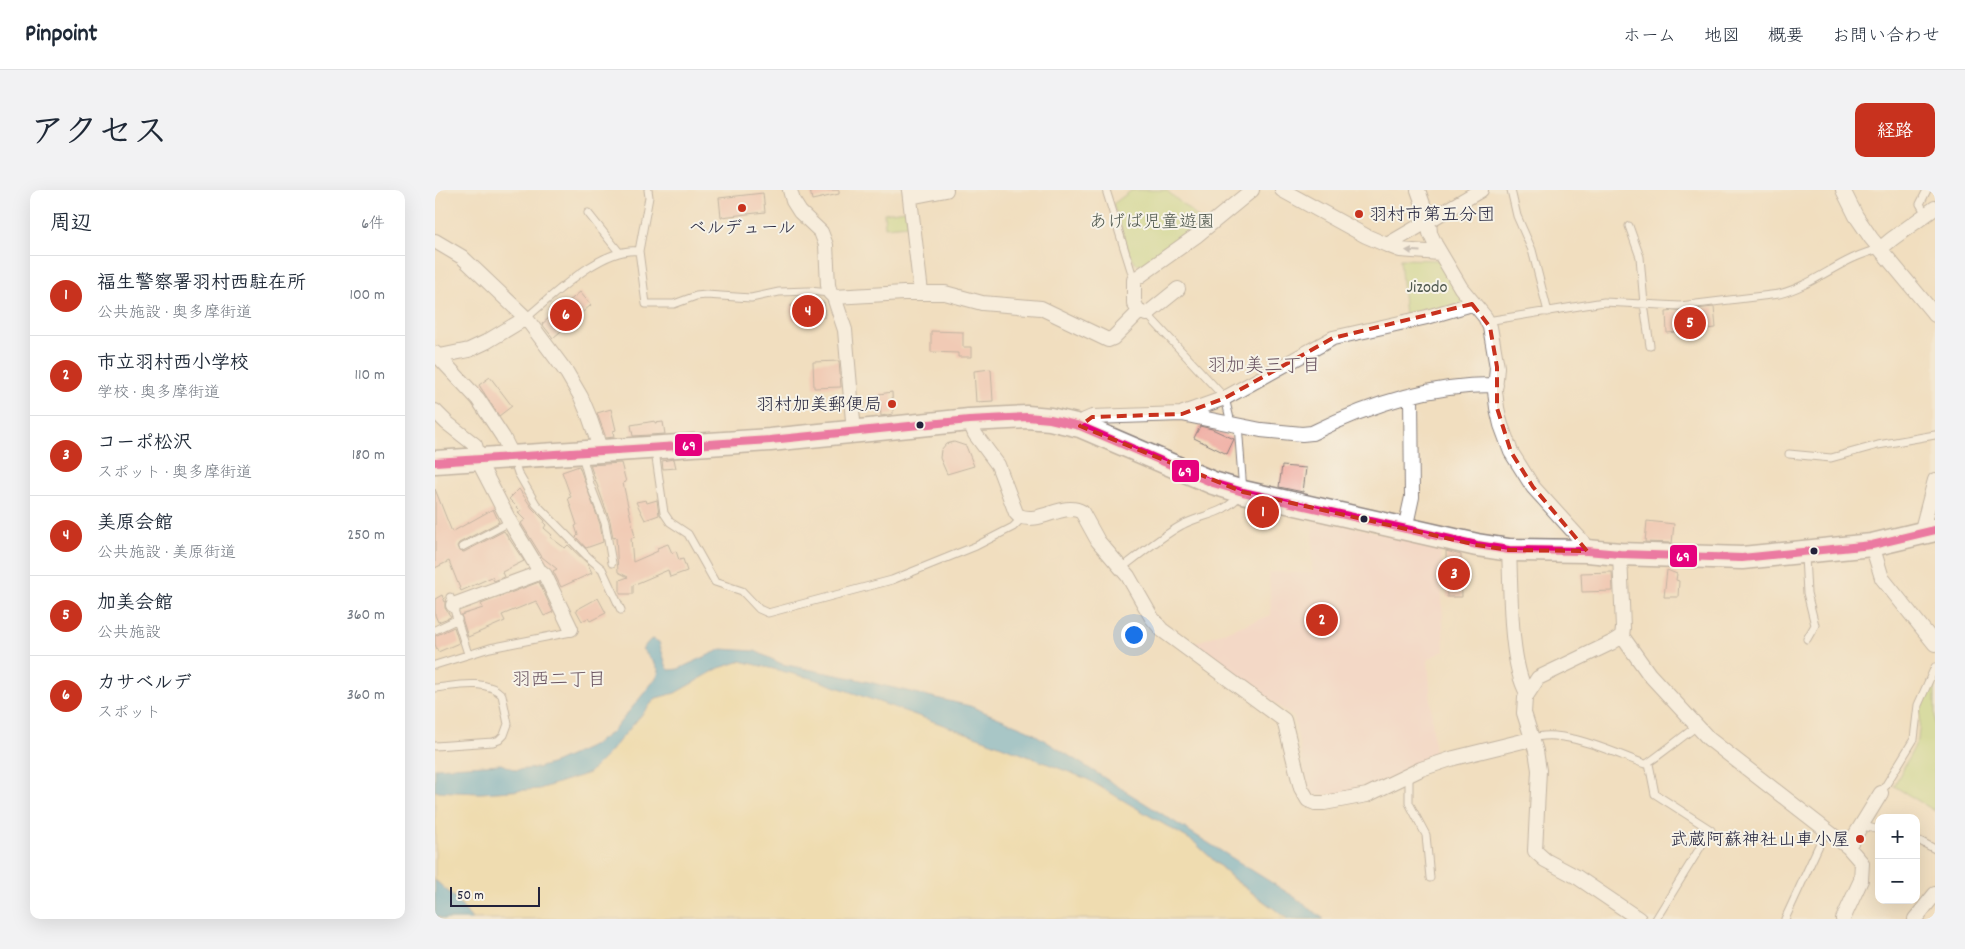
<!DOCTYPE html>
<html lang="ja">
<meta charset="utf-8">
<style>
body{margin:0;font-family:Dekko,"Klee One",sans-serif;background:#f2f2f3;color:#1f2937}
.controls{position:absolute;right:15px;bottom:15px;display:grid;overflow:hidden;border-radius:10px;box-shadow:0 5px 20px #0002}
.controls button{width:45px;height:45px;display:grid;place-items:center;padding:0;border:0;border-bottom:1px solid #e0e1e3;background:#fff;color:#1f2937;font:25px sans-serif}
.scale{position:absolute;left:15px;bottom:12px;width:90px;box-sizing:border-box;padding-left:5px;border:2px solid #22223b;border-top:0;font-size:14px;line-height:18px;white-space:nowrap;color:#22223b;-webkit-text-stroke:4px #f7f3e8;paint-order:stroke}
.you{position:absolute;left:698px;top:444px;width:18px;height:18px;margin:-12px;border:4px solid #fff;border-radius:50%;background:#1a73e8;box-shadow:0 0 0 8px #1a73e833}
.badge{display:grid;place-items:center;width:32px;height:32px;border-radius:50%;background:#c8321e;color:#fff;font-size:16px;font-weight:700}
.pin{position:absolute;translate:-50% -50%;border:2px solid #fff;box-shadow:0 1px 5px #0006}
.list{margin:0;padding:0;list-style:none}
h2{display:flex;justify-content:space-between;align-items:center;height:65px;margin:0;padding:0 20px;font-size:21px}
h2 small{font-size:16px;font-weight:400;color:#747a83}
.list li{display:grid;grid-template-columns:32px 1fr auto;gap:15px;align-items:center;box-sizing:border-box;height:80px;padding:0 20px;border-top:1px solid #e0e1e3}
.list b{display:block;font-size:19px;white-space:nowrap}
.list p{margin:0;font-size:16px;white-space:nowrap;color:#747a83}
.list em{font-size:16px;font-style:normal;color:#747a83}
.map{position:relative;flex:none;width:1500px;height:729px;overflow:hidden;border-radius:10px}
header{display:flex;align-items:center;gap:30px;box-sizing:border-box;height:70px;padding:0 25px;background:#fff;border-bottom:1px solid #e0e1e3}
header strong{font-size:24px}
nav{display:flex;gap:28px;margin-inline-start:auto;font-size:18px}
.intro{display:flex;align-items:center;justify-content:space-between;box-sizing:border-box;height:120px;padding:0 30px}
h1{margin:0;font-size:35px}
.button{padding:12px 22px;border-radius:10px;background:#c8321e;color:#fff;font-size:18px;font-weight:700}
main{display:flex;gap:30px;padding:0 30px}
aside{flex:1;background:#fff;border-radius:10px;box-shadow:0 5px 20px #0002}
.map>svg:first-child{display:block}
</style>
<header>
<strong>Pinpoint</strong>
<nav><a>ホーム</a><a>地図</a><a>概要</a><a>お問い合わせ</a></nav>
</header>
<div class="intro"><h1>アクセス</h1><a class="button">経路</a></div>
<main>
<aside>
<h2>周辺<small>6件</small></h2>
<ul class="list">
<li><span class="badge">1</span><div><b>福生警察署羽村西駐在所</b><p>公共施設 · 奥多摩街道</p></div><em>100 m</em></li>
<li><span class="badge">2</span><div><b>市立羽村西小学校</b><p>学校 · 奥多摩街道</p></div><em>110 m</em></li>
<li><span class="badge">3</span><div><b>コーポ松沢</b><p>スポット · 奥多摩街道</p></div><em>180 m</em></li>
<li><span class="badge">4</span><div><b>美原会館</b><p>公共施設 · 美原街道</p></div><em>250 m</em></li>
<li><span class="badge">5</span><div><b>加美会館</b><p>公共施設</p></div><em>360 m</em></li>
<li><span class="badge">6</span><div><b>カサベルデ</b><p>スポット</p></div><em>360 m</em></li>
</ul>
</aside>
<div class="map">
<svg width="1500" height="729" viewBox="0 0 1500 729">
<rect width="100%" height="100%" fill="#f7f3e8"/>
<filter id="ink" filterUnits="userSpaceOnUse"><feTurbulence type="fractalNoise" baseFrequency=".02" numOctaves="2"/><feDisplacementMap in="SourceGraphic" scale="10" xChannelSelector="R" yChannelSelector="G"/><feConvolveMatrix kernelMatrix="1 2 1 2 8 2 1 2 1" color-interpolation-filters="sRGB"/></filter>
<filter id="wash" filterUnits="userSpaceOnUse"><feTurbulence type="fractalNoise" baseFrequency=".0096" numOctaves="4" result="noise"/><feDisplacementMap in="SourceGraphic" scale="20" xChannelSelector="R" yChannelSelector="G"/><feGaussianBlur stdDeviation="1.12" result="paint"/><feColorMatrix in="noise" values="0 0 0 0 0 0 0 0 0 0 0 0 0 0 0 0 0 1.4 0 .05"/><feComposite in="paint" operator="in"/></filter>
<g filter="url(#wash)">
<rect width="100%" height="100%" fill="#f1debf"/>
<!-- built -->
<path fill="#f7d0ce" d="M878 328 1005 356 1009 461 993 469 1000 570 932 601 877 606 873 599 859 527 757 454 836 425 834 382 877 383Z"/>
<!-- green -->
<path fill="#bbd87e" stroke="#6e7d5c" d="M697 0H731L768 32 711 74H701L694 63 678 14Z
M471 20 473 35 450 37 449 23Z
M965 69 1006 70 1031 114 970 127Z
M1499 489H1500V621L1459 596 1483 550 1486 519Z"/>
<!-- sand -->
<path fill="#eeda9e" stroke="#887e6c" d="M306 471 379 489 551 550 652 589 759 652 799 690 853 729H37L18 706 0 690V601L45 603 104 599 154 583 172 565 221 508 240 503 284 478Z"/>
<!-- water -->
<path fill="#51a8ce" stroke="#3a6584" d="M218 449 224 452 232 478 235 480 243 479 287 459 320 461 347 474 417 488 535 516 593 540 858 706 889 729H853L799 689 759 652 652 589 551 550 379 489 306 471 284 478 240 503 221 508 172 565 154 583 104 599 45 603 0 601V578L66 574 81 580 102 578 119 573 159 555 178 541 222 487 224 481 219 472 207 459 215 450Z
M0 690 18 706 37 729H8L0 726Z"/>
<g id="blocks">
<!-- building -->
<path fill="#f1b2a8" d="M375 0H404V4L377 10Z
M328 3 330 22 286 27 284 8Z
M145 102 156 115 118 148 107 134Z
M389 112 390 127 357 130 356 115Z
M1279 117 1281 138 1232 143 1231 122Z
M496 141 528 142V157H536V167H523V163L496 162Z
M404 171 406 197 379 198 378 172Z
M556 179 558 211 541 212 539 181Z
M55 187 77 216 64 226 44 195Z
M457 202 458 224 446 226 444 204Z
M176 219 181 240 178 241 179 247 171 248 162 223Z
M220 231V233L228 232 230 244 198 246 196 235Z
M765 236 777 239 799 249 792 264 759 248Z
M519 252 531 256 539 276 512 284 505 268 506 260 511 254Z
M239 269 241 278 228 279 227 271Z
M186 273 191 292 188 293 200 347 196 348 198 372 223 361 222 358 233 354 237 363 241 361 244 370 248 369 252 381 235 387 233 380 198 395V404H185V390L193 387 183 382 181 347 178 348 175 331 155 275Z
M144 276 165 334 168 352 151 358 141 347 143 345 140 336 142 335 133 308 136 307 127 282Z
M847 276 871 278 868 302 844 297Z
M0 299 17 342 58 319 64 332 24 353 22 356 24 361 29 362 69 341 89 371 67 382 69 387 59 391 57 387 26 401 14 371 0 378Z
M84 299 97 318 110 331 109 333 111 335 109 338 117 345 115 347 130 358 133 355 153 374 157 383 126 397 118 381 122 379 107 367 86 333 90 330 83 323 86 321 74 309Z
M211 310 212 313 222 310 224 325 210 330 201 312Z
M823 319 833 321 829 336 819 333Z
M1212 331 1239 334 1237 353 1210 352Z
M1011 361 1026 365 1027 407H1012Z
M1232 380 1242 384 1241 390 1244 391 1243 407H1229Z
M1177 382 1178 401 1147 402 1146 383Z
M104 392 118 422 109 426 101 411 67 425 70 431 33 447 26 425 48 418 46 414Z
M7 405 10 412V418L16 427 3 432 0 425V409Z
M163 408 171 423 155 431 153 428 147 431 141 420Z
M19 437 24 453 3 462 0 454V446Z"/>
</g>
</g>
<g filter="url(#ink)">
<use href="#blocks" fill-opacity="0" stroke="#8a807d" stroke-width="1"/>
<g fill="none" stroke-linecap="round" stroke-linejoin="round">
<defs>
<path id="lane" d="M213 0 214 7 204 61 211 114H239L261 106 271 105 316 108 344 102 374 101 395 103
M671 0 699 90
M1076 0 1082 26 1097 60 1113 122
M153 23 184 62
M1491 24 1485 14 1492 0
M1194 36 1205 67 1209 114 1215 156
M712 124 790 208 796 233
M91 128C119 105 167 56 204 61
M1052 131 1169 112 1245 116 1344 104C1380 95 1407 67 1445 59
M220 261 229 323 235 332 253 344 280 392 307 401 324 419 333 423 457 390 541 356 578 337 587 328
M1354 264 1396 268 1443 255 1500 245
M147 265 155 294 170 333 177 373
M79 271 83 283 101 314 154 368 167 379 186 420
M27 357 75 332
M1370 366 1372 403 1380 435 1372 449
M687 378C705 364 727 346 747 335 771 323 788 326 808 302L803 234
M15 407 33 464
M0 440 23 429
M0 475 55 458 136 442V439
M0 498C21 496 51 488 67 505L73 534 69 545 64 550 58 552 0 556
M1096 549C1124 536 1181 564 1210 574 1214 574 1253 542 1261 537
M1214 574 1220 604 1276 640 1221 729
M974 585V613L991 645 995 688
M1446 603 1479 549 1483 515 1500 477
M1425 635 1444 640
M1481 649 1500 659
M1350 729 1391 640"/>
<path id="street" d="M355 0 358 11 365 22 386 42 391 55 393 95 395 103 399 107 410 140 419 242
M474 0 486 102
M847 0 931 46 952 55 965 60 1005 63
M983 0 994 31 995 43 1000 54 1026 98 1050 127 1055 137 1062 177 1060 201 1062 218 1066 235 1076 262 1098 297 1147 351 1152 361
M1408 0 1421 26 1436 48 1500 125
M475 7 511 0
M0 51 27 67 91 128 132 183 146 207 154 226 166 261
M952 55 1046 0
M1445 59 1457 49 1500 18
M399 107 469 103H510L547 113 606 118 673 150 678 148 704 122 712 124 743 99
M704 122 699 113V90L761 46 817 0
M0 163 43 209 68 247 78 267
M0 167 34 160 51 152 91 128
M0 221 12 233 40 255 47 278 75 332 104 380 110 385 136 439
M748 223 790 208 898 148 992 127 1037 114
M534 230 540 244 563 275 581 323 584 326C605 335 628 311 647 322L663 351 693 386 717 428 727 440 849 530 866 598 873 610 880 613H889L932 605 986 579 1019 568 1096 549
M645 236 650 230 657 227 747 224 826 240 867 244 877 243C933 215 997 194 1061 195
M970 339 977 307 976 206
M1486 343 1500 290
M1437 355 1447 388 1500 454
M1074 360C1076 398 1074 472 1092 503
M1185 364 1188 438 1187 446 1176 453 1103 488 1090 508 1089 523 1101 561 1104 580 1100 661 1110 670 1142 687 1204 729
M18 415 99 385 104 380
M1187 446 1214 484 1274 549 1413 657 1427 673 1426 690 1408 729
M1413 657 1446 603
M1480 729 1500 704"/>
<path id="primary" d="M0 272 335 250 534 230 592 227 615 229 645 236 778 293 808 302 1042 355 1074 360 1152 361 1185 364 1307 368 1437 355 1500 340"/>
</defs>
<!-- lane casing -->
<use href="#lane" stroke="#8a807d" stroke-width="9"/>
<!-- street casing -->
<use href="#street" stroke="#8a807d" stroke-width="16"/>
<!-- primary casing -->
<use href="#primary" stroke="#8a807d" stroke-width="25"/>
<!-- lane -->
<use href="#lane" stroke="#fff" stroke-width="7"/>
<!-- street -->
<use href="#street" stroke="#fff" stroke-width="14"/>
<!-- primary -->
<use href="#primary" stroke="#fff" stroke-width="22"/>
<defs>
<path id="bus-1" d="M0 272 335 250 534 230 592 227 615 229 645 236 778 293 808 302 1042 355 1074 360 1152 361 1185 364 1307 368 1437 355 1500 340"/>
</defs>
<!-- bus-1 casing -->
<use href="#bus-1" stroke="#f7f3e8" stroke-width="11"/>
<!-- bus-1 -->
<use href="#bus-1" stroke="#e5007d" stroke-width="8"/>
</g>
<!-- one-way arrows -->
<defs><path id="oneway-solid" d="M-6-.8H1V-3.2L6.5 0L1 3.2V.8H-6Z" transform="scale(1.25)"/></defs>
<use fill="#9c9ca7" href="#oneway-solid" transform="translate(978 61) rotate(-176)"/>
</g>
<!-- marked area -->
<path d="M0 0H1500V729H0ZM1037 114 1055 137 1062 177V218L1076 262 1098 297 1152 361 1074 360 1042 355 808 302 645 236 657 227 747 224 790 208 898 148Z" fill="#f1debf" fill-opacity=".55" fill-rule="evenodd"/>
<path fill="none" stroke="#c8321e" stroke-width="4" stroke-dasharray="10 6" stroke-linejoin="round" d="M1037 114 1055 137 1062 177V218L1076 262 1098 297 1152 361 1074 360 1042 355 808 302 645 236 657 227 747 224 790 208 898 148Z"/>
<!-- markers -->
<g fill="#c8321e" stroke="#f7f3e8" stroke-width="2">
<circle cx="307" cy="18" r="5"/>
<circle cx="924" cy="24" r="5"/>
<circle cx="457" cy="214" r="5"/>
<circle cx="1425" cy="649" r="5"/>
</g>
<g fill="#22223b" stroke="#f7f3e8" stroke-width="2">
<circle cx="485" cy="235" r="4.5"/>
<circle cx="929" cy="329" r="4.5"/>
<circle cx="1379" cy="361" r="4.5"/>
</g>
<g text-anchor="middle" stroke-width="4" stroke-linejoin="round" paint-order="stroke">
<!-- poi labels -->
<g font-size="18" fill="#22223b" stroke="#f7f3e8" text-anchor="end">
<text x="934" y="30" text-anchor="start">羽村市第五分団</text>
<text x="307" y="43" text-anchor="middle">ベルデュール</text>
<text x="447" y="220">羽村加美郵便局</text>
<text x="1415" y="655">武蔵阿蘇神社山車小屋</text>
</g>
<!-- park labels -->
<g font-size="18" fill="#50594f" stroke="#f7f3e8">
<text x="717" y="37">あげば児童遊園</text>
<text x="992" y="102">Jizodo</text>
</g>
<!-- neighbourhood labels -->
<g font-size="19" fill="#6a5461" stroke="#f7f3e8">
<text x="829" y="181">羽加美三丁目</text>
<text x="124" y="495">羽西二丁目</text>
</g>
</g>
<g stroke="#f7f3e8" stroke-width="2">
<rect x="239" y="243" width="29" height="24" rx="5" fill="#e5007d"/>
<rect x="736" y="269" width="29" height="24" rx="5" fill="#e5007d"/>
<rect x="1234" y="354" width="29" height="24" rx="5" fill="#e5007d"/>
</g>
<g font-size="14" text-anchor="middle" font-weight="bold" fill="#fff">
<text x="254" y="260">69</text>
<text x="750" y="286">69</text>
<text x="1248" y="371">69</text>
</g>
</svg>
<div class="controls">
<button>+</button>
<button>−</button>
</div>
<div class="scale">50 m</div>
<div class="you"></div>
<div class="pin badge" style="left:828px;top:322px">1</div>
<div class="pin badge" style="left:887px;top:430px">2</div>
<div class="pin badge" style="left:1019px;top:384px">3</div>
<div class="pin badge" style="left:373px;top:121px">4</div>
<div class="pin badge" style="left:1255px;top:133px">5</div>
<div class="pin badge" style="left:131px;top:125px">6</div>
</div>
</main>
